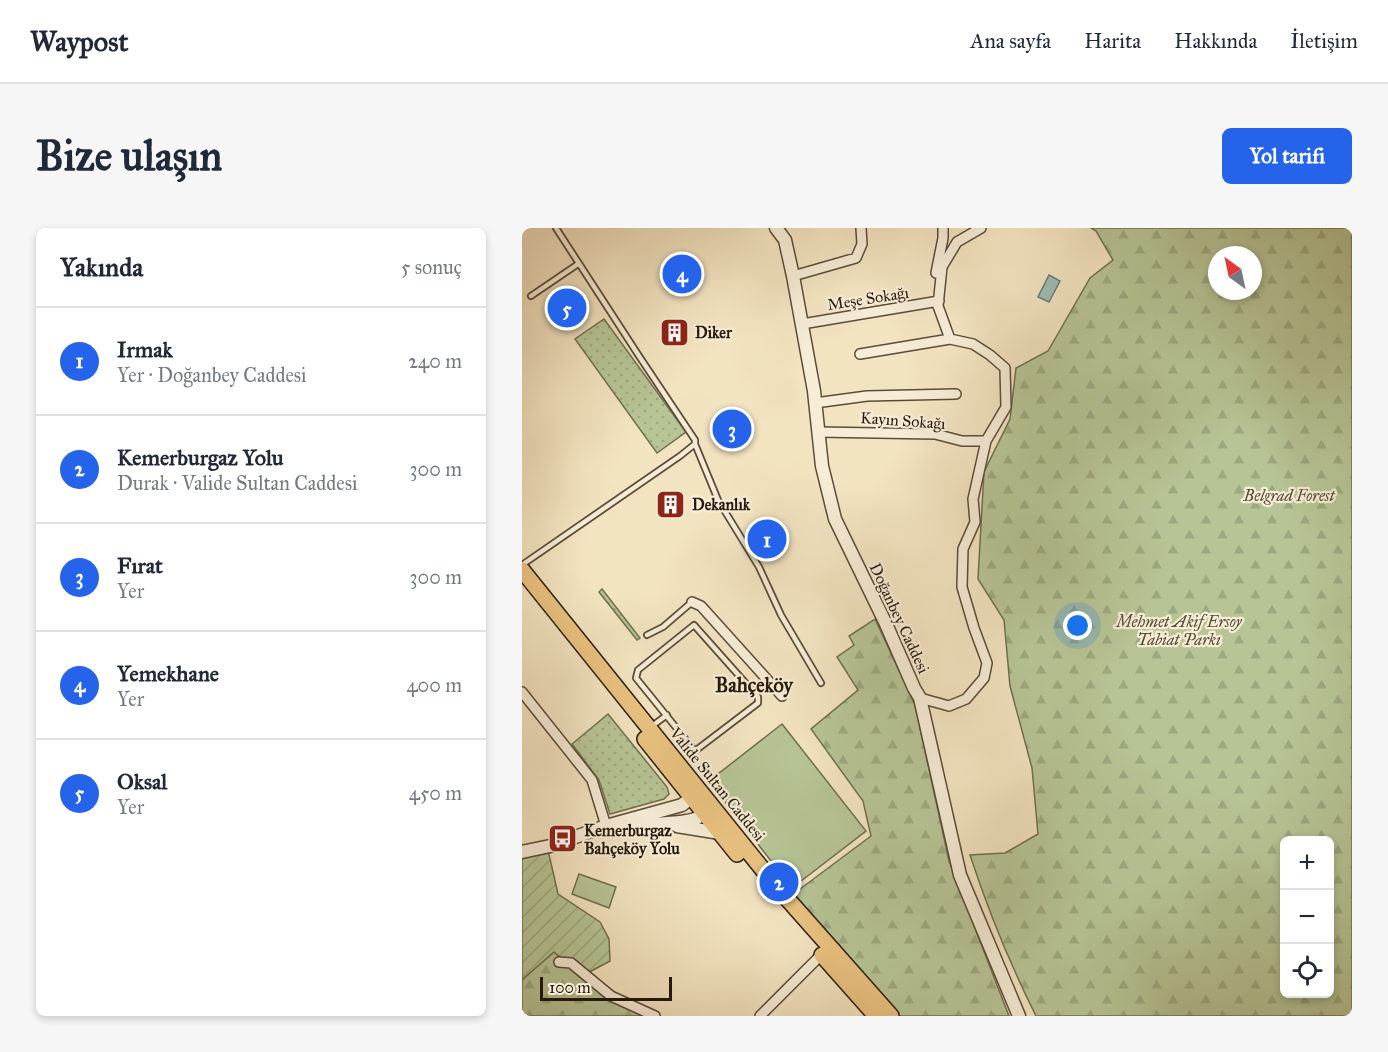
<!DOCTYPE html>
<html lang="tr">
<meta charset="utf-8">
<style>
body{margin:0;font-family:"IM FELL Great Primer",serif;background:#f6f6f7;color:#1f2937}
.controls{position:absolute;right:18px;bottom:18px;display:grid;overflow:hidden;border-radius:9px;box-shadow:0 3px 9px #0003}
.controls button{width:54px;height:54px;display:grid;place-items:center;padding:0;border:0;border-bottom:2px solid #e0e1e3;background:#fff;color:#1f2937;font:30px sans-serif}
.compass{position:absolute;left:686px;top:18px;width:54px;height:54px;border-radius:50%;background:#fff;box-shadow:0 3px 9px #0003;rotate:327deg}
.scale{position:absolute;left:18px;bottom:15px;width:132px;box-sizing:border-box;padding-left:6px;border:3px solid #271a0c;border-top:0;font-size:16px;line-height:21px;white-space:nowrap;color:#271a0c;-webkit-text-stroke:4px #f7edd7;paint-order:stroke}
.you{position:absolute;left:556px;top:398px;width:21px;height:21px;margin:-15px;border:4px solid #fff;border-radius:50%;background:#1a73e8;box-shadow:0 0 0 9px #1a73e833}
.badge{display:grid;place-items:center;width:39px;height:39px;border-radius:50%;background:#2563eb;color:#fff;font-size:20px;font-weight:700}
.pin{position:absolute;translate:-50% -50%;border:3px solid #fff;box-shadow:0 2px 6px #0006}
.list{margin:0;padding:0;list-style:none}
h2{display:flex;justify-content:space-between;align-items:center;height:78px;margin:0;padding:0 24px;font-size:26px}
h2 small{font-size:20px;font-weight:400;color:#747a83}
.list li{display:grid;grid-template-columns:39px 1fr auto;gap:18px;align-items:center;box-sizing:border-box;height:108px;padding:0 24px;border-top:2px solid #e0e1e3}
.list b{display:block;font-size:22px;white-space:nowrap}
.list p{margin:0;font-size:20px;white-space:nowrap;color:#747a83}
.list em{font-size:20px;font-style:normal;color:#747a83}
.icon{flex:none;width:33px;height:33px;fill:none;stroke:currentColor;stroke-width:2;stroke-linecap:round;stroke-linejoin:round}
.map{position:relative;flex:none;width:830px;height:788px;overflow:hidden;border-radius:9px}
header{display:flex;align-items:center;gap:36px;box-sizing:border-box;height:84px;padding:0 30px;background:#fff;border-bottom:2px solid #e0e1e3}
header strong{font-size:28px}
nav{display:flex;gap:33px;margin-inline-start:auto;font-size:21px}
.intro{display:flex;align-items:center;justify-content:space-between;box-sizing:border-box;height:144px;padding:0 36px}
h1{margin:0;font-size:42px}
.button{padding:15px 27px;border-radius:9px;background:#2563eb;color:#fff;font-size:21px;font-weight:700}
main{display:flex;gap:36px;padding:0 36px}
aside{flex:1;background:#fff;border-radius:9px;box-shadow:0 3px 9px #0003}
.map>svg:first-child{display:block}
</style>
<header>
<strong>Waypost</strong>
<nav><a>Ana sayfa</a><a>Harita</a><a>Hakkında</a><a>İletişim</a></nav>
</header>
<div class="intro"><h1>Bize ulaşın</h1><a class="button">Yol tarifi</a></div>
<main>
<aside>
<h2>Yakında<small>5 sonuç</small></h2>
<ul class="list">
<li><span class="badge">1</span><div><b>Irmak</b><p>Yer · Doğanbey Caddesi</p></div><em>240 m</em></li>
<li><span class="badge">2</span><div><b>Kemerburgaz Yolu</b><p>Durak · Valide Sultan Caddesi</p></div><em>300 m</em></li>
<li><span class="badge">3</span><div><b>Fırat</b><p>Yer</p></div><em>300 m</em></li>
<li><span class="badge">4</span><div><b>Yemekhane</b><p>Yer</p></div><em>400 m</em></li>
<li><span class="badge">5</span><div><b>Oksal</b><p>Yer</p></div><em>450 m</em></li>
</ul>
</aside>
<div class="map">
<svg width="830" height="788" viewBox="0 0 830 788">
<defs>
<pattern id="grass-dots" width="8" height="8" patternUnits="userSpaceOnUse" patternTransform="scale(1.5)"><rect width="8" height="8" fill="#b7c596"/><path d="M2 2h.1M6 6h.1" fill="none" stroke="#9da980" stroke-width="1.8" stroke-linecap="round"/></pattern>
<pattern id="forest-firs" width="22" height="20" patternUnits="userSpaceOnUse" patternTransform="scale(1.5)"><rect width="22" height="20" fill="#b7c596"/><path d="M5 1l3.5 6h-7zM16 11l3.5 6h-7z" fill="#9da980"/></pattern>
<pattern id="garden-furrows" width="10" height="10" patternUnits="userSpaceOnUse" patternTransform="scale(1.5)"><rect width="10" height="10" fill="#b7c596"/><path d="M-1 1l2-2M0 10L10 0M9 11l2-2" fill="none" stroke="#9da980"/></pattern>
</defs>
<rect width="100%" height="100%" fill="#f3e4c1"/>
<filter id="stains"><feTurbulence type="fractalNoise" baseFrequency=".00333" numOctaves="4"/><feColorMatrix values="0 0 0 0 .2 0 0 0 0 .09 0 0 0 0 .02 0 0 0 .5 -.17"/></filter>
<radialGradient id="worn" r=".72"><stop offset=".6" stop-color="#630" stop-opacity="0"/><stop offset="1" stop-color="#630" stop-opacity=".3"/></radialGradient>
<!-- grass -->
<path fill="url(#grass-dots)" stroke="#6f7051" stroke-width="1.5" d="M82 91 164 204 135 225 53 111Z
M80 361 118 410 115 412 77 364Z
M86 486 145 559 147 566 142 571 88 586 77 552 50 516Z"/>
<!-- forest -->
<path fill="url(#forest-firs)" stroke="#6f7051" stroke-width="1.5" fill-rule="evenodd" d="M569 0H830V788H514C488 736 466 682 448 627L483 625 516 606 510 540 488 458 482 392 456 351 462 244 488 191 494 140 526 123 568 50 591 32 574 3ZM695 27H731V63H695ZM808 612V766H762V612Z
M353 391 393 477 427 633 487 788H375L270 667 349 608 341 573 289 501 336 462 315 429 332 417 327 408Z
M32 724 60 748 133 788H0V751Z"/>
<!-- garden -->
<path fill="url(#garden-furrows)" stroke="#6f7051" stroke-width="1.5" d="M26 622 36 666 78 694 87 711 88 733 60 748 32 724 0 752V629Z"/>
<!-- pitch -->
<path fill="#b7c596" stroke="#6f7051" stroke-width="1.5" d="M260 496 344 603 270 660 187 553Z
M57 646 94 659 87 680 50 666Z"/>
<!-- water -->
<path fill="#9cbeb7" stroke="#6d7c73" stroke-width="1.5" d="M527 47 538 53 527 74 516 69Z"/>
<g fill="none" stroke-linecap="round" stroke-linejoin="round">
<defs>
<path id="service" d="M9 68 56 36
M173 216 196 272 237 339 259 387 299 455
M0 337 158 228 173 216V212L117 128 34 0
M172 397 236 469V475L173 523 114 450 116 442Z
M125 407 141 399 170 374
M130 498 145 487"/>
<path id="minor" d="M414 45 421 10V0
M271 48 334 30 340 16 339 0
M280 96 417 73
M338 126 428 111
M293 175 345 168 434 166
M296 204 413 206 440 213H464
M170 374 179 378 260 468
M0 464 70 552 84 598
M398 470 427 478 444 471 462 450 465 435 452 400 440 359 441 321 453 294 451 271 464 213 484 179 483 140 468 127 451 116 428 111 416 78 420 39 435 14 459 0
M37 734 49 735 89 768 133 788
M238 788 300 726"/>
<path id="tertiary" d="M254 0 263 12 271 48 292 163 300 238 313 291 364 396 392 460 398 470 438 647 497 788
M106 597C121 596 164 596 175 590 180 587 182 583 184 578
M155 598 198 605
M0 624 28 618 84 598 160 577 170 569"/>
<path id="primary" d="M0 342 254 658 369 788
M123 511 215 626
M300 727 354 788"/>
</defs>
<!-- service casing -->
<use href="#service" stroke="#5a4c39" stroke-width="8"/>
<!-- minor casing -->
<use href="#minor" stroke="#5a4c39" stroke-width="12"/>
<!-- tertiary casing -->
<use href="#tertiary" stroke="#5a4c39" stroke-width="15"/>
<!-- primary casing -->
<use href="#primary" stroke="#271a0c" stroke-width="18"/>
<!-- service -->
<use href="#service" stroke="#f7edd7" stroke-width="4.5"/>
<!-- minor -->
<use href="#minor" stroke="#f7edd7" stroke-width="9"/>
<!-- tertiary -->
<use href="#tertiary" stroke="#f7edd7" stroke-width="12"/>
<!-- primary -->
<use href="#primary" stroke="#eac280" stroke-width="15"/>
</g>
<!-- icons -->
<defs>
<symbol id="building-square" viewBox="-11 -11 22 22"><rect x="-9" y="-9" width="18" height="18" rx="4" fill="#8f2418" stroke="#f7edd7"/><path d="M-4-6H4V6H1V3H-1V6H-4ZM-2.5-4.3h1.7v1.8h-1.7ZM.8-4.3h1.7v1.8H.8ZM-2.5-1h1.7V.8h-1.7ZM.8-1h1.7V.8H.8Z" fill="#fff"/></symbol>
<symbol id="bus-square" viewBox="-11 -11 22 22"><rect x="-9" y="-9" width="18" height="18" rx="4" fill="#8f2418" stroke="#f7edd7"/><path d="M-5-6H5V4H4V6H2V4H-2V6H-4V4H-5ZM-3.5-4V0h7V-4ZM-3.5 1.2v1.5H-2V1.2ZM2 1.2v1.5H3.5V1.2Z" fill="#fff"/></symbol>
</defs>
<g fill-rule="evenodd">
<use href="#building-square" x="136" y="88" width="33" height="33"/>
<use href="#building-square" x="132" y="260" width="33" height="33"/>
<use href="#bus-square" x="24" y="594" width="33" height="33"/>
</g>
<g text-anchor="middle" stroke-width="4.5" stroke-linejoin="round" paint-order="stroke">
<!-- street labels -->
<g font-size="16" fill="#271a0c" stroke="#f7edd7">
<text transform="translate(346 70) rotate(-9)" y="6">Meşe Sokağı</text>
<text transform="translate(381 192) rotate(4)" y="6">Kayın Sokağı</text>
<text transform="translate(378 390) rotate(65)" y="6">Doğanbey Caddesi</text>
<text transform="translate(196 556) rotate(51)" y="6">Valide Sultan Caddesi</text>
</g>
<!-- poi labels -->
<g font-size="16" font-weight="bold" fill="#271a0c" stroke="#f7edd7" text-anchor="start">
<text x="173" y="110">Diker</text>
<text x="170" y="282">Dekanlık</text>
<text x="62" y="608">Kemerburgaz<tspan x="62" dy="18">Bahçeköy Yolu</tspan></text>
</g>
<!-- park labels -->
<g font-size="16" font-style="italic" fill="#524d35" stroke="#f7edd7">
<text x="767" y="273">Belgrad Forest</text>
<text x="657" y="399">Mehmet Akif Ersoy<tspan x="657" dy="18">Tabiat Parkı</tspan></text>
</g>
<!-- quarter labels -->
<g font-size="20" font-weight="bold" fill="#271a0c" stroke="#f7edd7">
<text x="232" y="464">Bahçeköy</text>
</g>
</g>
<rect width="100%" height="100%" filter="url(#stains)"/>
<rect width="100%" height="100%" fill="url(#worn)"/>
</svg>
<div class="controls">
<button>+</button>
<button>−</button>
<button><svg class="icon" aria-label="locate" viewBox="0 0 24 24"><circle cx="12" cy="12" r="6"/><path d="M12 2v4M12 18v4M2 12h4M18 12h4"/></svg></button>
</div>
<svg class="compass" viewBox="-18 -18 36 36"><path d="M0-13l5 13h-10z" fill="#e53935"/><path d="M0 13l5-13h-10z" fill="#747a83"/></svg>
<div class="scale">100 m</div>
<div class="you"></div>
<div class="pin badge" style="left:245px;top:311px">1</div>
<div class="pin badge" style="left:257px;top:654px">2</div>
<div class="pin badge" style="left:210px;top:201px">3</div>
<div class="pin badge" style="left:160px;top:46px">4</div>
<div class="pin badge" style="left:45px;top:80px">5</div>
</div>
</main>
